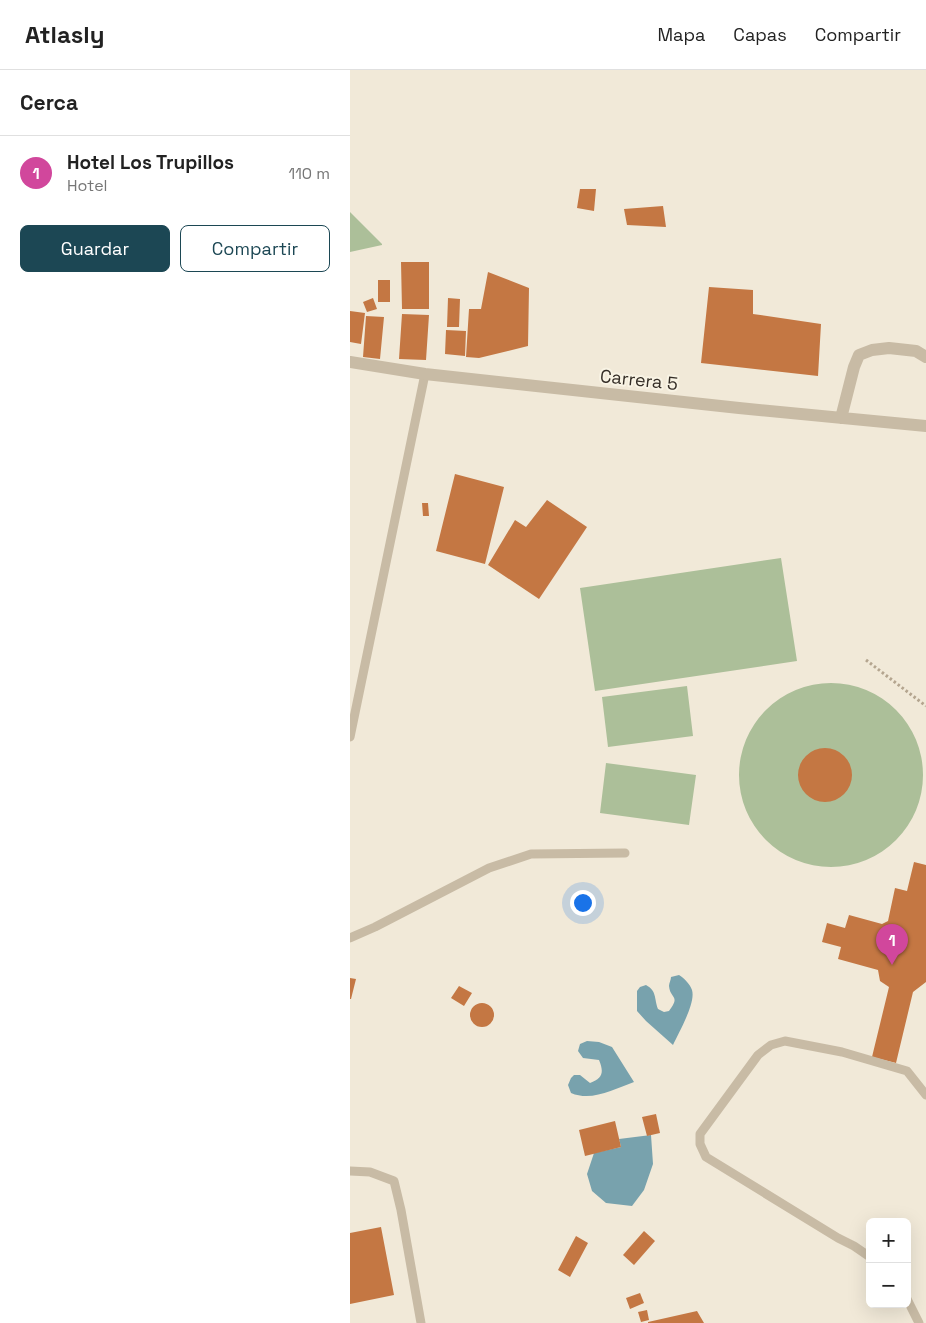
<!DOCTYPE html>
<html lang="es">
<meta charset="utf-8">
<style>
body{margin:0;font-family:"Space Grotesk",sans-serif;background:#f6f6f6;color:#222}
.controls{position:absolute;right:15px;bottom:15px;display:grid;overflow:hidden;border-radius:8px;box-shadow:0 5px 20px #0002}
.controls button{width:45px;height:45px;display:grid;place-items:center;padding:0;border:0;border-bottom:1px solid #e0e0e0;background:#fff;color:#222;font:25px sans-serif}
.you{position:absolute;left:232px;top:832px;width:18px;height:18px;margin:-12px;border:4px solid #fff;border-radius:50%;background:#1a73e8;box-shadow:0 0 0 8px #1a73e833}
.badge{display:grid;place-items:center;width:32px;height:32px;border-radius:50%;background:#1c4754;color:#fff;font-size:16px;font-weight:700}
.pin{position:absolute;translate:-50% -41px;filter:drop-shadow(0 1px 2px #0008)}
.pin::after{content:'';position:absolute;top:26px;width:18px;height:15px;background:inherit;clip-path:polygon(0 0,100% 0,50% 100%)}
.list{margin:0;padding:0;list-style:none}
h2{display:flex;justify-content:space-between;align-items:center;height:65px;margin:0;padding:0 20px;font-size:21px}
h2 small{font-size:16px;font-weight:400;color:#767676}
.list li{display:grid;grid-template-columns:32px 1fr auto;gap:15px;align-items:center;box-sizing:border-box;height:75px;padding:0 20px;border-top:1px solid #e0e0e0}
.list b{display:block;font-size:19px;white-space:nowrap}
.list p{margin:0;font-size:16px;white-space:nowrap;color:#767676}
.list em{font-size:16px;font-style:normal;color:#767676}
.actions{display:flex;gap:10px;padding:15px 20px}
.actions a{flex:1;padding:11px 0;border:1px solid #1c4754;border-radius:8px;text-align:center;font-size:18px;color:#1c4754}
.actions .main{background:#1c4754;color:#fff}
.map{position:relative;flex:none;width:576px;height:1253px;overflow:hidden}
header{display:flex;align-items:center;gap:30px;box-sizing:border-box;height:70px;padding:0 25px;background:#fff;border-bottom:1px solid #e0e0e0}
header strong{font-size:24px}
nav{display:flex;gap:28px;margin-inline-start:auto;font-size:18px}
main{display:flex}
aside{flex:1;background:#fff}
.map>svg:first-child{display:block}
</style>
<header>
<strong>Atlasly</strong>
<nav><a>Mapa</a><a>Capas</a><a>Compartir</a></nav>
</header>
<main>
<aside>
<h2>Cerca<small></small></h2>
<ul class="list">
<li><span class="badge" style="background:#d1479c">1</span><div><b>Hotel Los Trupillos</b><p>Hotel</p></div><em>110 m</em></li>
</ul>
<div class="actions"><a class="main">Guardar</a><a>Compartir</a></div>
</aside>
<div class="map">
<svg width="576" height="1253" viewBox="0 0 576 1253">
<rect width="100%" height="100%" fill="#f1e9d8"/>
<!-- green -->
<path fill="#acbf99" d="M0 142 32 174V175L0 182Z
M431 488 447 591 245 621 230 518Z
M389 705a92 92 0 1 1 184 0a92 92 0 1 1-184 0Z
M337 616 343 666 258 677 252 627Z
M256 693 346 705 339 755 250 743Z"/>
<!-- water -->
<path fill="#78a2ad" d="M329 905C334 908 340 914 342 920 346 933 329 962 323 975L296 951 287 941V921L290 917 296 915C307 921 304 928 308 939L314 942 319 941C331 925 320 929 319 916 319 913 321 910 321 907Z
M237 971 249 972 262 977 284 1012C264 1019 242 1032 221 1023L218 1015 221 1008 224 1005H230L240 1013C253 1008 254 1002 249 990L233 988 228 981 230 974Z
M301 1065 303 1094 294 1120 282 1136 256 1133 242 1121 237 1104 244 1083 271 1077 269 1069Z"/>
<!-- building -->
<path fill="#c47743" d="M230 119H246L244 141 227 138Z
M313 136 316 157 277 155 274 139Z
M51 192H79V239H52Z
M138 202 179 218 178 276 129 288 116 287 119 239H131Z
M28 210H40V232H28Z
M359 217 403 220V244L471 254 468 306 351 293Z
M23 228 27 239 17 242 13 232Z
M98 228 110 229 109 257H97Z
M0 241 15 243 11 274 0 272Z
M52 244 79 245 76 290 49 289Z
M16 246 34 247 30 289 13 287Z
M96 260 116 261 115 286 95 284Z
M105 404 154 417 135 494 86 481Z
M197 430 237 457 189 529 138 495 165 450 176 457Z
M72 433H78L79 446H73Z
M448 705a27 27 0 1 1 54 0a27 27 0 1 1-54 0Z
M564 792 576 795V912L563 922 546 993 522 987 539 917 530 911 528 900 488 889 491 877 472 872 477 853 495 858 499 845 532 854 538 851 545 818 557 821Z
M0 908 6 909 1 929H0Z
M109 916 122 923 114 936 101 928Z
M120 945a12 12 0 1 1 24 0a12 12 0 1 1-24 0Z
M306 1044 310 1063 297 1066 292 1047Z
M265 1051 271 1077 235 1086 229 1060Z
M31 1157 44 1225 0 1234V1163Z
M294 1161 305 1171 284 1195 273 1185Z
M226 1166 238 1173 220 1207 208 1200Z
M290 1223 294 1233 280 1239 276 1228Z
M297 1240 299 1250 291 1252 288 1242Z
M347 1241 354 1253H298V1252Z"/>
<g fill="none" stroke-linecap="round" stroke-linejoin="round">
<!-- path -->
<path stroke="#b4a58f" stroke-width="3" stroke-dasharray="2.5 2.5" stroke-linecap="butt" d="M516 590 576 636"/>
<!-- lane -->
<path stroke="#c8bba5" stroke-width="9" d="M0 667 75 304
M0 868 25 857 139 798 181 784 275 783
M0 1101 20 1102 44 1111 51 1140 71 1253
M520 1187 504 1176 488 1168 356 1087 350 1074V1064L408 985 421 975 435 971 492 982 557 1001 576 1025
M557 1229 569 1253"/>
<!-- street -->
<path stroke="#c8bba5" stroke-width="12" d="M0 292 75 304 389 338 576 356
M491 348 504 297 509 285 522 280 539 278 566 281 576 287"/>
</g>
<g text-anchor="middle" stroke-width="4" stroke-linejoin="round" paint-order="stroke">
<!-- street labels -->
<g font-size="18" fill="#342d26" stroke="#f8f3e4">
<text transform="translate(289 310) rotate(6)" y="6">Carrera 5</text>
</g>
</g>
</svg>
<div class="controls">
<button>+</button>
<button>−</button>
</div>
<div class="you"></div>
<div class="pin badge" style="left:542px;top:895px;background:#d1479c">1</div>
</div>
</main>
